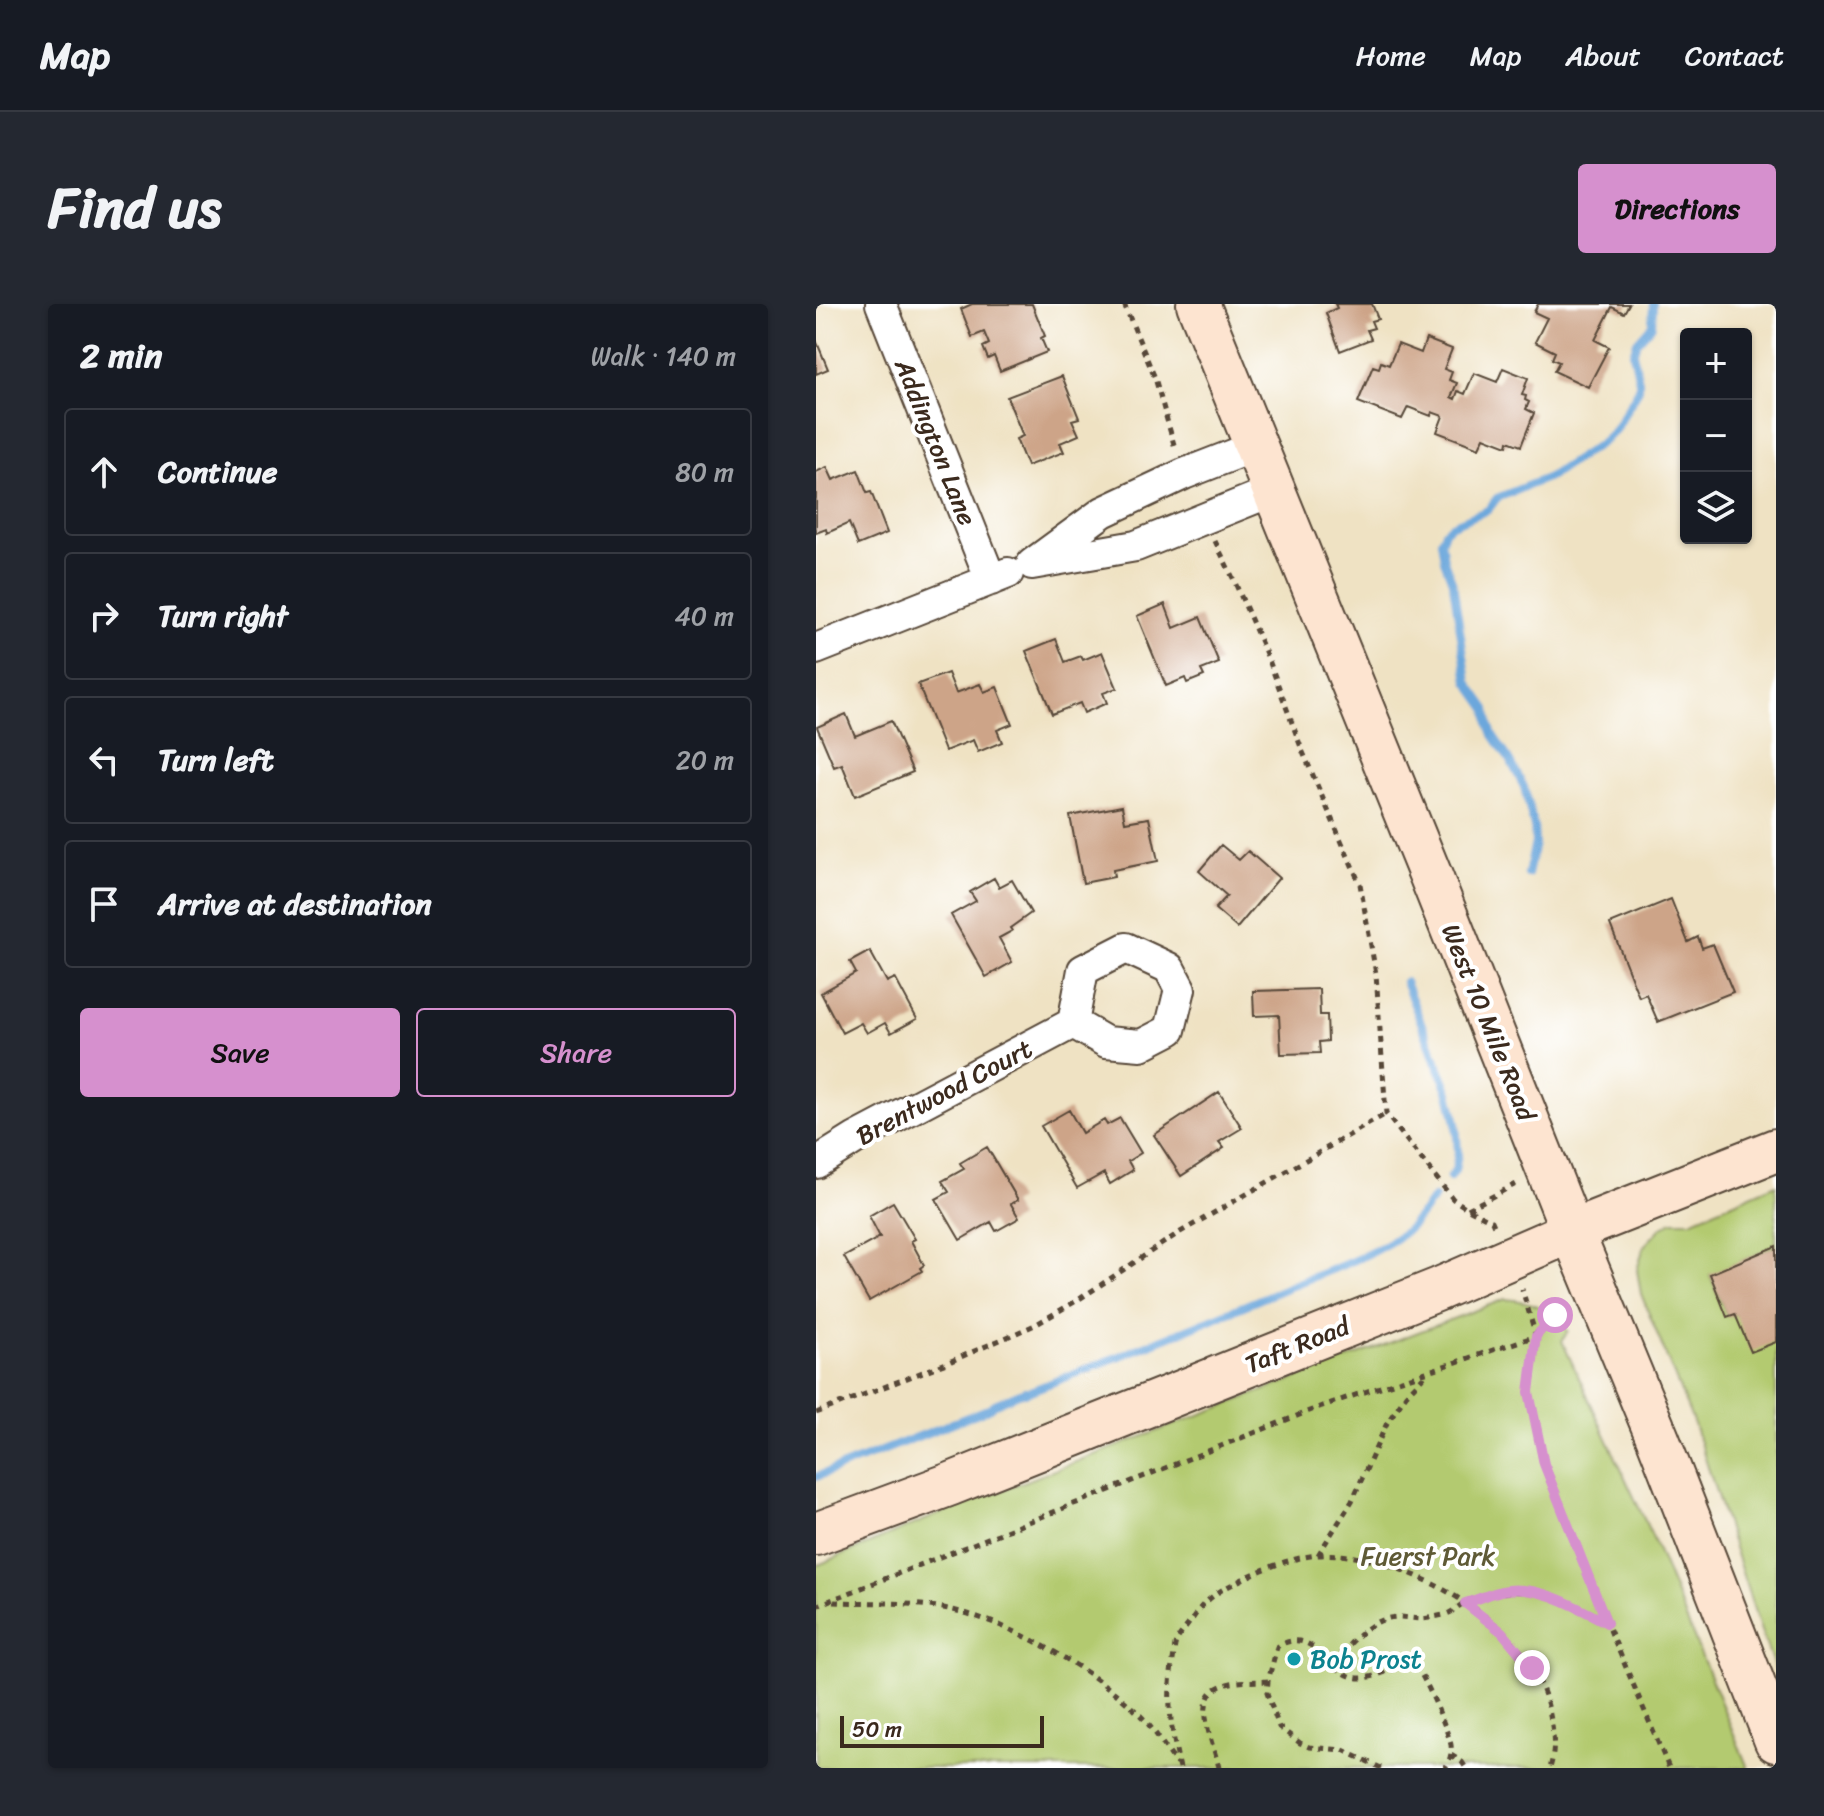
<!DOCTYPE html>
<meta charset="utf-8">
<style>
body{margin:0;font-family:Sriracha,sans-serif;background:#242831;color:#f1f3f6}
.controls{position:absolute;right:24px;top:24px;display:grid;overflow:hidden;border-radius:8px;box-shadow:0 2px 6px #0004}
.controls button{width:72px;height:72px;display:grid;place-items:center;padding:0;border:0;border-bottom:2px solid #363941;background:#171b24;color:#f1f3f6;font:40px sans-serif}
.scale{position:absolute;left:24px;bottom:20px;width:204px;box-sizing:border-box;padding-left:8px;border:4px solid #3b2a1e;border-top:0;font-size:22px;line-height:28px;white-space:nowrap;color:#3b2a1e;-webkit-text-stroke:6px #fff;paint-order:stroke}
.stop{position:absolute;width:24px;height:24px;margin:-18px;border:6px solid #d690ce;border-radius:50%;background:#fff}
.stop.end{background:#d690ce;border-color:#fff;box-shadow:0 2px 8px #0008}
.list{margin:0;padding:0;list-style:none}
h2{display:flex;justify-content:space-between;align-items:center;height:104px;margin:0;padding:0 32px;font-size:34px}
h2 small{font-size:26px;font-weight:400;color:#9ea1a6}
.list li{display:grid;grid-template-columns:52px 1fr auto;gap:24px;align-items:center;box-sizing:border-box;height:128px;margin:0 16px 16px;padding:0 16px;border:2px solid #363941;border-radius:8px}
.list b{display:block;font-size:30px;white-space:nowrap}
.list em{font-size:26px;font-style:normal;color:#9ea1a6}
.actions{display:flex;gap:16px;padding:24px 32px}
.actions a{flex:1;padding:18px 0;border:2px solid #d690ce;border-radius:8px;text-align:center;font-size:28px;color:#d690ce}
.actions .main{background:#d690ce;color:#111}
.icon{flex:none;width:44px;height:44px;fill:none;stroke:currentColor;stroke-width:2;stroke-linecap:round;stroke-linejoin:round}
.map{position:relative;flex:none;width:960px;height:1464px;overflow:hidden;border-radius:8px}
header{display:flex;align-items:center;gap:48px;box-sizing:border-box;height:112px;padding:0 40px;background:#171b24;border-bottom:2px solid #363941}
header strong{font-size:38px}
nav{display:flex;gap:44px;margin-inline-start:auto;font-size:28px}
.intro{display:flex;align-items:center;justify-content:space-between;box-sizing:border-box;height:192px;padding:0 48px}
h1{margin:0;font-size:56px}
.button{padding:20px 36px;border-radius:8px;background:#d690ce;color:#111;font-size:28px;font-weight:700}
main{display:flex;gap:48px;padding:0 48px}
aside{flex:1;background:#171b24;border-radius:8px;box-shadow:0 2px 6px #0004}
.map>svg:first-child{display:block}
</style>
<header>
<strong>Map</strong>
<nav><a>Home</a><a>Map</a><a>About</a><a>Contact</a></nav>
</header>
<div class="intro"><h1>Find us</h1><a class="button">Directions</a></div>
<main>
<aside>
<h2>2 min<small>Walk · 140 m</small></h2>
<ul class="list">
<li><svg class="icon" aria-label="ahead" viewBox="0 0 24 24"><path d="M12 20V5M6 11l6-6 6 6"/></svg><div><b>Continue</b></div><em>80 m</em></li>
<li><svg class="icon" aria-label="right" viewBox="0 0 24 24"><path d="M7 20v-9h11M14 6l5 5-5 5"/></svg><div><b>Turn right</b></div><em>40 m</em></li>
<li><svg class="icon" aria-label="left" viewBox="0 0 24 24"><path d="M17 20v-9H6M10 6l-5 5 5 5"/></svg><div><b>Turn left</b></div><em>20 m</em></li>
<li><svg class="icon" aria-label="arrive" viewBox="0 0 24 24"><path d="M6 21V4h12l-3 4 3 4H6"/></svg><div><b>Arrive at destination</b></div></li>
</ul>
<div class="actions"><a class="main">Save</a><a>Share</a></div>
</aside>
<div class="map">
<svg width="960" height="1464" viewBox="0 0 960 1464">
<rect width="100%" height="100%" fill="#fff"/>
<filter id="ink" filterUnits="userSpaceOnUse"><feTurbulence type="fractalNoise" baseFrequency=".0125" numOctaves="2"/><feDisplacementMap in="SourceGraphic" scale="16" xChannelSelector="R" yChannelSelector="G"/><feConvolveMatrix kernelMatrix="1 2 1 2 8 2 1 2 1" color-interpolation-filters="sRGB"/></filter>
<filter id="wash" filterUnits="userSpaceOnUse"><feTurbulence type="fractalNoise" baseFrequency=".006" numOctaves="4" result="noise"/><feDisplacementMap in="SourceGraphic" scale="32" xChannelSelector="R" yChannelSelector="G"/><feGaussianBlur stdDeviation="1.8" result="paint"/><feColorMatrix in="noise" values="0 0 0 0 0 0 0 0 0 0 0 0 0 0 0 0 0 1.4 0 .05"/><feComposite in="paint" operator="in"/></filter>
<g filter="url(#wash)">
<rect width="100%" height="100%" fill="#efe2c3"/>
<!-- green -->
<path fill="#b3ca6f" stroke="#777a46" stroke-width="2" d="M960 880V942L894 971 911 1012 919 1010 960 1038V1368L944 1324 878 1120 825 990 821 966 828 942 845 924 856 917H875Z
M689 995C722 998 729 1003 752 1027L746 1037 835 1230 932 1464H0V1262L128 1208Z"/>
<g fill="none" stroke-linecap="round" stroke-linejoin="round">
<!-- stream -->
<path stroke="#6ca7dc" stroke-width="8" d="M712 570 719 539 718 523 708 483 695 458 677 431 673 420 671 405 652 378 637 280 628 256 625 237 629 227 636 221 672 206 681 194 733 173 785 139 799 126 823 85V77L817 49 821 38 836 21 837 0
M589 678 633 789 640 819 642 849 639 867 634 874
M0 1173 172 1105 179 1100 209 1087V1089C297 1055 384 1021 470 984 505 969 557 952 586 930 600 920 607 907 618 894"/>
</g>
<g id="blocks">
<!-- building -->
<path fill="#cda488" d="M156 0H216L229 32 225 34 231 48 184 67 178 52 172 55 167 43 173 40 168 28 156 33 145 5Z
M519 0H556L562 15 555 17 558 24 551 26 555 35 524 47 510 9 521 4Z
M722 0H813L808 9 796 3 779 36 793 43 772 83 738 67 743 58 736 55 739 48 719 38 731 14 718 8Z
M610 35 636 45 628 65 636 68 633 76 641 79 635 93 639 95 642 87 649 90 658 69 681 78 687 64 712 74 706 91 710 92 709 96 713 98 710 105 718 109 705 142 692 137 691 142 668 133 663 144 621 128 627 112 616 108 615 112 592 103 586 115 542 98 557 62 563 64 565 58 573 61 582 40 605 49Z
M0 36 12 65 0 70Z
M246 72 263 114 256 116 263 131 244 139 248 148 211 162 200 135 207 132 191 93Z
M11 163 17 176 42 166 51 189 55 188 71 229 42 241 33 219 11 229 10 225 0 229V168Z
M349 300 358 324 384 313 403 359 385 366 388 372 371 379 369 374 350 382 321 312Z
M240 335 249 358 265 352 267 356 286 348 301 384 287 389 291 399 268 409 264 399 236 410 210 347Z
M132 369 140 389 164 380 168 388 181 383 196 420 181 426 186 438 162 448 157 436 129 447 102 380Z
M30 410 39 432 75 417 97 468 39 492 26 460 18 463 1 423Z
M306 502 309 518 333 514 342 557 297 566 298 573 267 579 254 512Z
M405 541 423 556 432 547 463 574 421 624 399 605 411 592 383 567Z
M178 574 183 583 196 576 215 609 194 624 196 627 183 634 196 658 170 673 135 611 160 597 154 588Z
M855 595 872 638 882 633 886 644 897 640 917 688 842 718 830 690 823 693 794 620Z
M54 647 71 678 79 674 101 715 75 729 69 719 51 729 45 719 26 729 5 689 40 669 34 658Z
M503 685 504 711H511L512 737 503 738 504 749 465 750 463 711 438 712 437 687Z
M403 788 426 824 403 838 408 844 365 872 338 831Z
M253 806 266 829 288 816 291 821 304 814 325 849 312 857 317 866 294 880 288 869 261 884 225 822Z
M171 843 202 896 195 900 203 914 180 927 175 918 144 936 120 895 133 888 126 877 148 865 144 859Z
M77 898 99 935 95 937 108 961 104 964 106 967 53 997 28 953 64 933 53 912Z
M960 942V1038L935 1048 919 1010 911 1013 894 970Z"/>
</g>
</g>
<g filter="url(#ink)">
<use href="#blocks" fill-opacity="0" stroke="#564637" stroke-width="2"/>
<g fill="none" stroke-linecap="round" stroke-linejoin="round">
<defs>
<path id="street" d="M65 0 175 276
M440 142 368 170 287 208 216 260 320 242 459 186
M0 345 192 269
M310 644 353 664 364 685 354 726 325 741 290 738 257 719 267 666Z
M0 859 40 834 257 719"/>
<path id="secondary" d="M382 0 614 570 756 927 842 1135 960 1437
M0 1230 135 1180 623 985 756 927 960 846"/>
</defs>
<!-- street casing -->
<use href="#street" stroke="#564637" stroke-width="34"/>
<!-- secondary casing -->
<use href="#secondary" stroke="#564637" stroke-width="46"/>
<!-- path -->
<path stroke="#564637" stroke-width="5" stroke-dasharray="6 6" stroke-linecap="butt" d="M308 0 339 74 359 144
M399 237 417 274 454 359 486 446 544 580 560 670 570 810 637 895 652 905 676 917 679 924
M652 905 704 878
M739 1011 720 1032 713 1088 728 1160 791 1319 853 1464
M0 1109 133 1058 219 1021 262 996 361 930 570 810
M502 1251 536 1197 571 1119 590 1091 611 1069
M18 1298C52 1299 87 1298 121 1303 188 1313 276 1364 324 1411 338 1425 349 1444 361 1460
M0 1302 506 1102 720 1032 706 985
M518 1359C533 1340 554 1314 581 1313 594 1313 604 1317 617 1313 623 1312 630 1311 635 1308 640 1305 645 1300 650 1298 710 1276 737 1290 790 1318
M635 1451 646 1458 650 1464
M364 1464C355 1427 350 1394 357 1356 358 1351 358 1343 360 1338 363 1331 370 1324 374 1318 379 1312 383 1304 389 1299 402 1286 419 1279 435 1271 461 1259 495 1248 523 1251 592 1257 681 1306 716 1365 726 1380 732 1398 735 1416 738 1432 739 1448 734 1464
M403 1464C398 1440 373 1391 408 1381 421 1376 438 1378 452 1377
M565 1464 527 1446 493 1443 484 1439 463 1423 451 1389 452 1377 461 1343C494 1321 510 1363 534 1372 556 1381 585 1356 599 1363 608 1368 633 1430 635 1441 636 1449 634 1457 629 1464"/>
<!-- street -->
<use href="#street" stroke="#fff" stroke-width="30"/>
<!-- secondary -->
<use href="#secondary" stroke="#fde4d0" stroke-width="42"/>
</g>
</g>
<g fill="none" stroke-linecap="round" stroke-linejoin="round" filter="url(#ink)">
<!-- route -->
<path stroke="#d690ce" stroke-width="10" d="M716 1364 686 1328 649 1299C661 1296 673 1290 685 1287 720 1279 761 1303 791 1319L728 1160 713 1088 720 1032 739 1011"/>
</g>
<!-- markers -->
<circle fill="#0f9aa8" stroke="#fff" stroke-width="3" cx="478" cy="1355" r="8"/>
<g text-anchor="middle" stroke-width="8" stroke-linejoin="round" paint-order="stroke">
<!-- street labels -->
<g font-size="26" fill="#3b2a1e" stroke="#fff">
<text transform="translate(120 138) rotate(68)" y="9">Addington Lane</text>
<text transform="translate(673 718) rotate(68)" y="9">West 10 Mile Road</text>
<text transform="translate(128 788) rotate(-28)" y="9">Brentwood Court</text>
<text transform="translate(481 1041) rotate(-22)" y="9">Taft Road</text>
</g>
<!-- park labels -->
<g font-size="26" fill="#5f5a36" stroke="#fff">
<text x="612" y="1261">Fuerst Park</text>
</g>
<!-- culture labels -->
<g font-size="26" fill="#0d838f" stroke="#fff" text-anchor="start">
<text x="494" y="1364">Bob Prost</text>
</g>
</g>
</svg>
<div class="controls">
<button>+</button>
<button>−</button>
<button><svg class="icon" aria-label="layers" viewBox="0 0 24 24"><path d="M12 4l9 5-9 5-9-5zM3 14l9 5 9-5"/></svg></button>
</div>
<div class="scale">50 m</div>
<div class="stop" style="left:739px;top:1011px"></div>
<div class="stop end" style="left:716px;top:1364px"></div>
</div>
</main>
